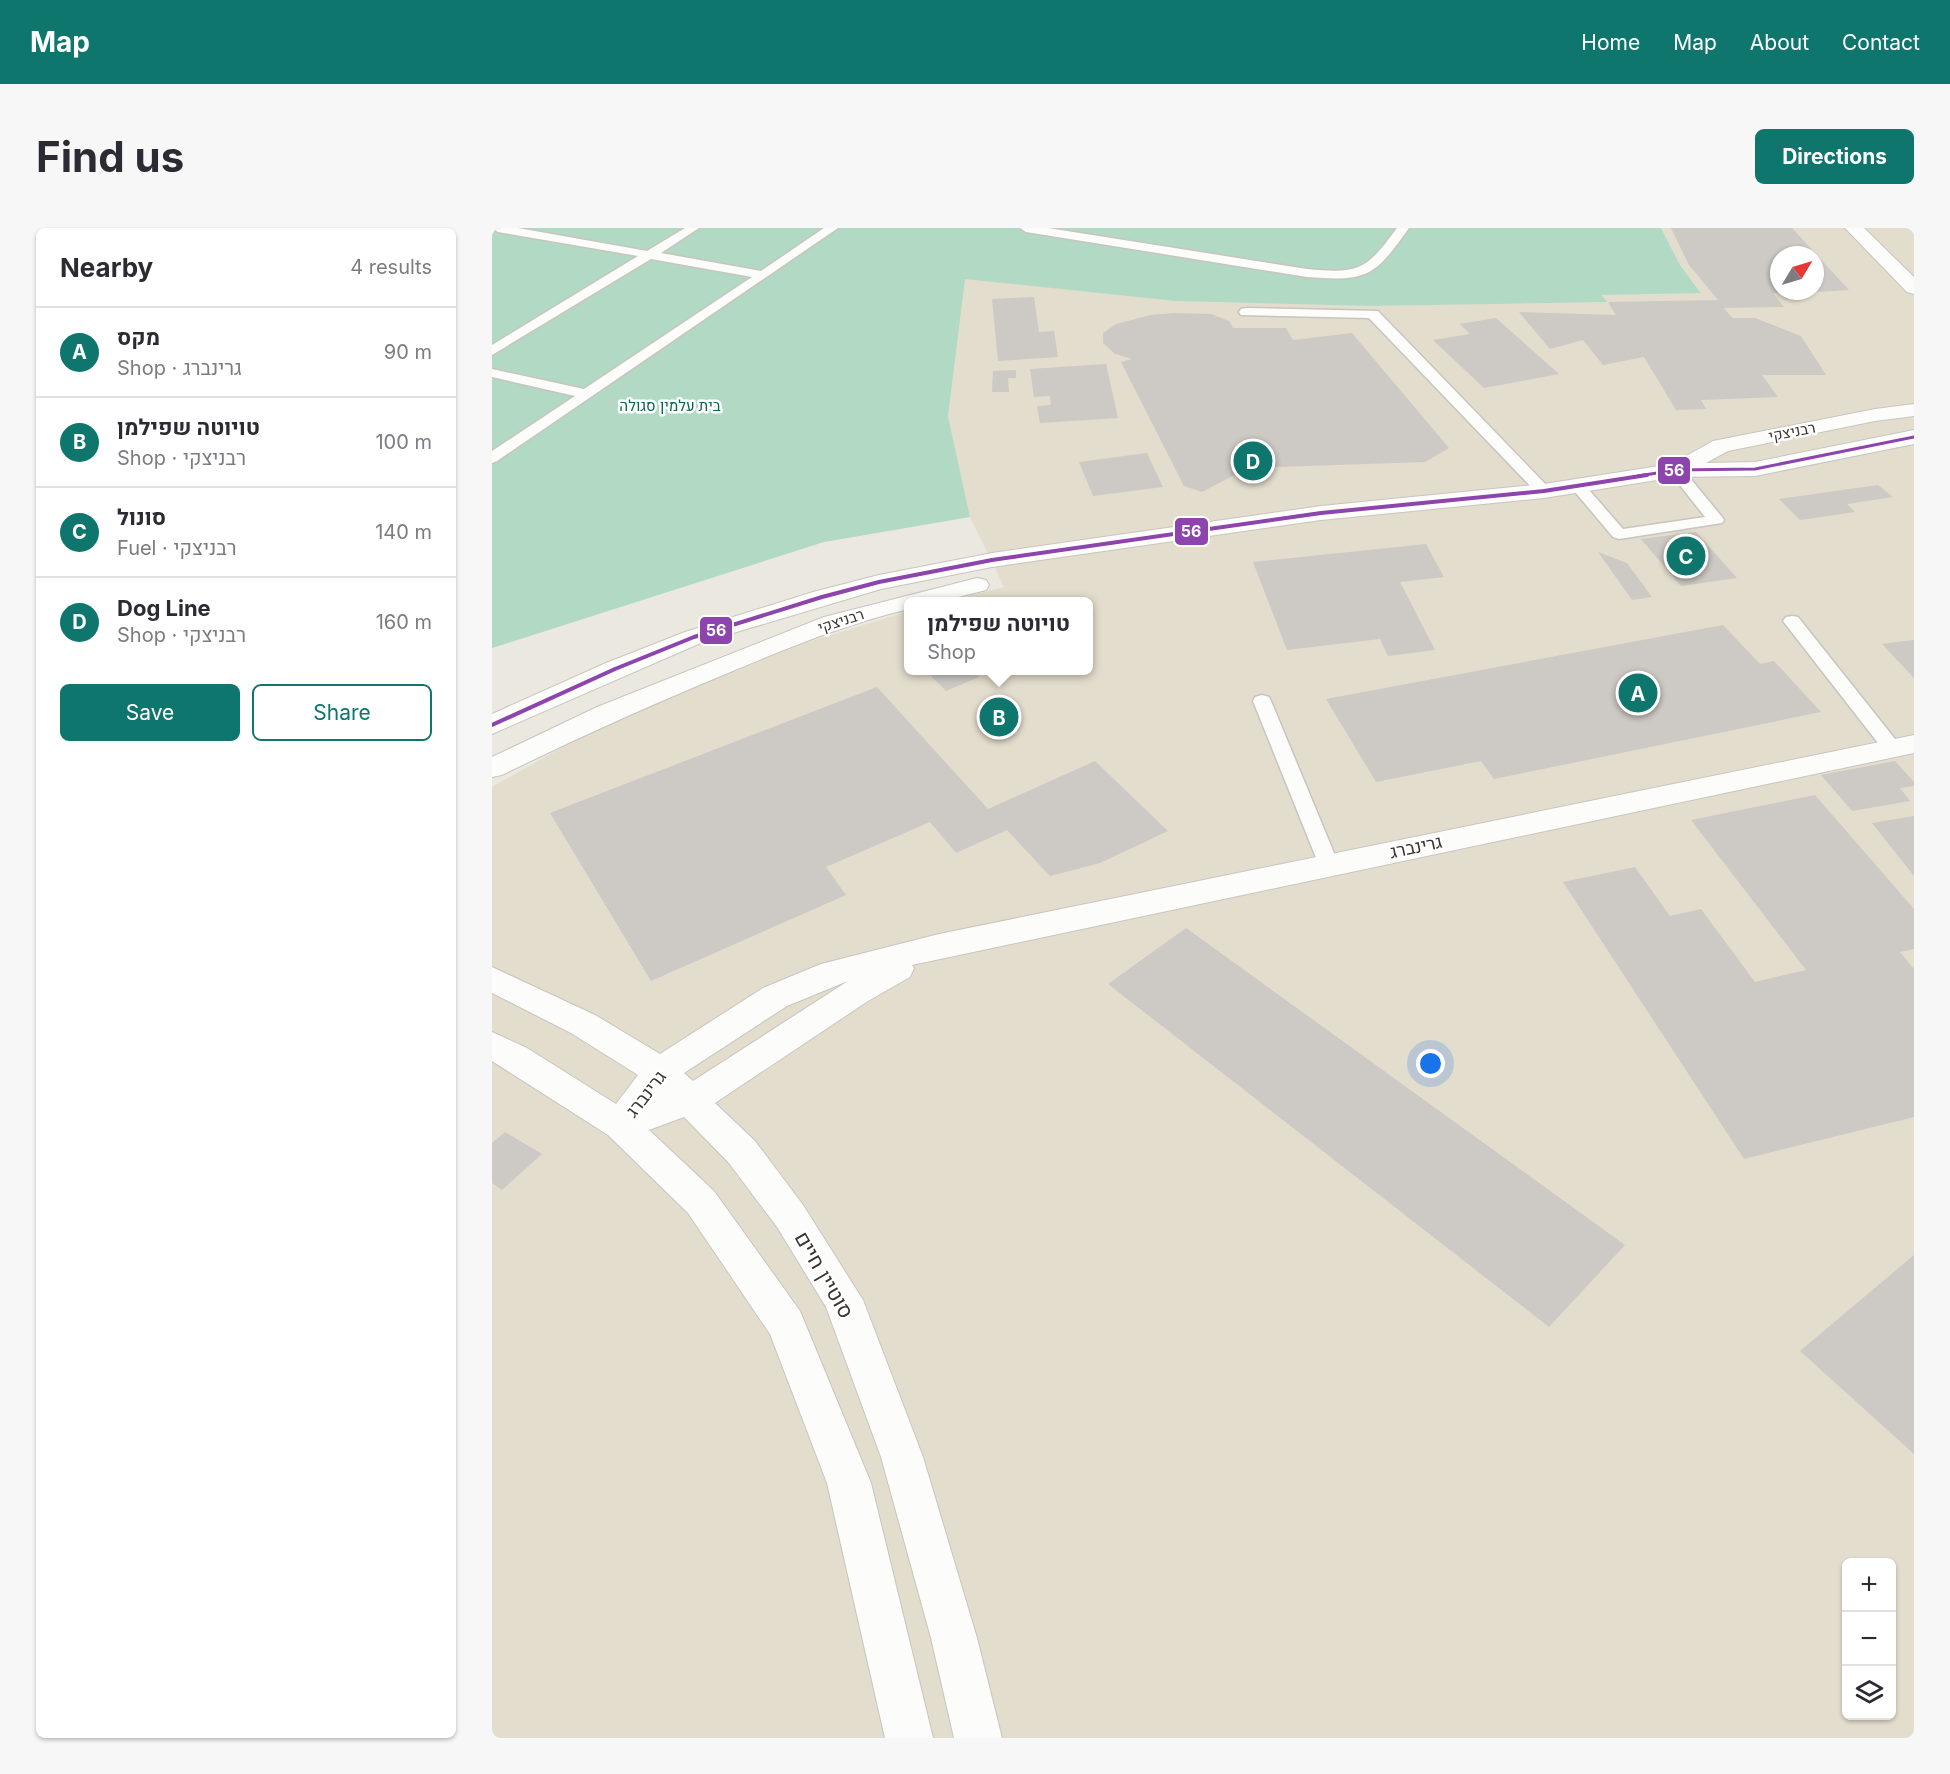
<!DOCTYPE html>
<meta charset="utf-8">
<style>
body{margin:0;font-family:Inter,Heebo,sans-serif;background:#f7f7f7;color:#2b2b33}
.controls{position:absolute;right:18px;bottom:18px;display:grid;overflow:hidden;border-radius:9px;box-shadow:0 2px 4px #0004}
.controls button{width:54px;height:54px;display:grid;place-items:center;padding:0;border:0;border-bottom:2px solid #e1e1e2;background:#fff;color:#2b2b33;font:30px sans-serif}
.compass{position:absolute;left:1278px;top:18px;width:54px;height:54px;border-radius:50%;background:#fff;box-shadow:0 2px 4px #0004;rotate:52deg}
.you{position:absolute;left:939px;top:836px;width:21px;height:21px;margin:-15px;border:4px solid #fff;border-radius:50%;background:#1a73e8;box-shadow:0 0 0 9px #1a73e833}
.badge{display:grid;place-items:center;width:39px;height:39px;border-radius:50%;background:#0f766e;color:#fff;font-size:20px;font-weight:700}
.pin{position:absolute;translate:-50% -50%;border:3px solid #fff;box-shadow:0 2px 6px #0006}
.popup{position:absolute;left:412px;top:369px;width:189px;height:78px;box-sizing:border-box;display:grid;place-content:center;border-radius:9px;background:#fff;filter:drop-shadow(0 2px 4px #0005);font-size:20px;white-space:nowrap;color:#7c7c81}
.popup b{font-size:22px;color:#2b2b33}
.popup::after{content:'';position:absolute;left:50%;top:100%;margin-left:-12px;border:12px solid transparent;border-top-color:#fff}
.list{margin:0;padding:0;list-style:none}
h2{display:flex;justify-content:space-between;align-items:center;height:78px;margin:0;padding:0 24px;font-size:26px}
h2 small{font-size:20px;font-weight:400;color:#7c7c81}
.list li{display:grid;grid-template-columns:39px 1fr auto;gap:18px;align-items:center;box-sizing:border-box;height:90px;padding:0 24px;border-top:2px solid #e1e1e2}
.list b{display:block;font-size:22px;white-space:nowrap}
.list p{margin:0;font-size:20px;white-space:nowrap;color:#7c7c81}
.list em{font-size:20px;font-style:normal;color:#7c7c81}
.actions{display:flex;gap:12px;padding:18px 24px}
.actions a{flex:1;padding:14px 0;border:2px solid #0f766e;border-radius:9px;text-align:center;font-size:21px;color:#0f766e}
.actions .main{background:#0f766e;color:#fff}
.icon{flex:none;width:33px;height:33px;fill:none;stroke:currentColor;stroke-width:2;stroke-linecap:round;stroke-linejoin:round}
.map{position:relative;flex:none;width:1422px;height:1510px;overflow:hidden;border-radius:9px}
header{display:flex;align-items:center;gap:36px;box-sizing:border-box;height:84px;padding:0 30px;background:#0f766e;color:#fff}
header strong{font-size:28px}
nav{display:flex;gap:33px;margin-inline-start:auto;font-size:21px}
.intro{display:flex;align-items:center;justify-content:space-between;box-sizing:border-box;height:144px;padding:0 36px}
h1{margin:0;font-size:42px}
.button{padding:15px 27px;border-radius:9px;background:#0f766e;color:#fff;font-size:21px;font-weight:700}
main{display:flex;gap:36px;padding:0 36px}
aside{flex:1;background:#fff;border-radius:9px;box-shadow:0 2px 4px #0004}
.map>svg:first-child{display:block}
</style>
<header>
<strong>Map</strong>
<nav><a>Home</a><a>Map</a><a>About</a><a>Contact</a></nav>
</header>
<div class="intro"><h1>Find us</h1><a class="button">Directions</a></div>
<main>
<aside>
<h2>Nearby<small>4 results</small></h2>
<ul class="list">
<li><span class="badge">A</span><div><b>מקס</b><p>Shop · גרינברג</p></div><em>90 m</em></li>
<li><span class="badge">B</span><div><b>טויוטה שפילמן</b><p>Shop · רבניצקי</p></div><em>100 m</em></li>
<li><span class="badge">C</span><div><b>סונול</b><p>Fuel · רבניצקי</p></div><em>140 m</em></li>
<li><span class="badge">D</span><div><b>Dog Line</b><p>Shop · רבניצקי</p></div><em>160 m</em></li>
</ul>
<div class="actions"><a class="main">Save</a><a>Share</a></div>
</aside>
<div class="map">
<svg width="1422" height="1510" viewBox="0 0 1422 1510">
<rect width="100%" height="100%" fill="#ebe8e0"/>
<!-- built -->
<path fill="#e3ddcd" fill-rule="evenodd" d="M1169 0H1422V1510H0V559L101 502 274 427 417 383V442H597V374L456 373 512 359 478 289 456 188 472 50 683 73 880 78 1114 74 1108 67 1209 64 1188 37ZM1287 27H1323V63H1287ZM1354 1334H1400V1488H1354Z"/>
<!-- green -->
<path fill="#b2d9c4" d="M0 0H1169L1188 37 1209 65 1109 67 1115 74 880 78 683 73 473 51 456 188 478 289 332 314 0 420Z"/>
<!-- building -->
<path fill="#cdc9c4" d="M1179 0H1300L1357 62 1323 64V27H1287V65H1281L1292 79 1232 80 1240 90H1263L1309 108 1334 147H1270L1286 169 1209 172 1214 181 1184 182 1152 129 1111 137 1091 112 1058 121 1027 84 1124 87 1116 74 1226 72 1197 37Z
M542 69 547 104 562 103 566 129 506 133 500 71Z
M682 85 719 86 737 93 741 100H794L801 112 860 105 957 220 933 234 756 240 710 264 692 258 629 134 640 131 623 126 611 115V105L624 96 659 87Z
M1004 90 1067 146 992 160 941 112 978 106 968 96Z
M614 136 626 190 548 195 545 178 559 177 558 168 542 169 538 141Z
M524 142V150H516L517 164H500L501 143Z
M655 225 671 259 601 268 587 234Z
M1386 257 1401 269 1355 276 1363 284 1308 292 1287 271Z
M1204 304 1245 350 1189 358 1149 311Z
M934 316 952 349 908 354 943 422 896 428 888 411 795 422 761 334Z
M1106 324 1135 335 1160 369 1140 372Z
M1231 397 1268 436 1282 433 1329 484 1002 551 989 533 884 554 834 471Z
M1422 412V450L1390 416Z
M438 442H481L487 449 454 463 435 444Z
M385 459 496 581 603 533 676 603 608 635 558 648 515 602 464 625 438 594 334 639 354 667 159 753 58 585Z
M1403 533 1422 554V558L1408 560 1418 573 1360 583 1329 547Z
M1323 567 1422 681V721L1408 724 1422 741V889L1252 931 1071 654 1143 639 1178 688 1209 681 1263 754 1314 742 1199 592Z
M1422 588V648L1380 595Z
M694 700 1133 1017 1057 1099 616 756Z
M13 904 50 926 10 962 0 955V915Z
M1422 1027V1226L1308 1123Z"/>
<g fill="none" stroke-linecap="round" stroke-linejoin="round">
<defs>
<path id="lane" d="M0 0H26L155 23 193 0H207L169 25 269 43 332 0H346L5 233 0 235V223L83 168 0 149V141L92 161 260 49 159 31 0 127V117L146 28 6 4Z
M528 0H556L815 41C868 46 874 42 905 0H917C883 48 876 54 815 49L534 4Z
M754 80 886 83 1060 263 1058 266H1046L877 90 749 87 747 84 749 81Z
M1184 237 1189 239 1230 289 1232 292 1230 295 1127 311 1121 309 1078 258 1081 255H1091L1131 301 1213 289 1176 242Z
M1300 388 1306 389 1407 516 1410 520 1407 524H1393L1291 393 1294 389Z
M770 467 777 469 779 473 847 637 844 642 837 644 830 642 827 637 761 473 763 469Z"/>
<path id="street" d="M1422 507V525L420 737 422 740 418 749 376 773 223 875 263 913 311 977 371 1072 431 1229 485 1410 510 1510H462L439 1410 389 1229 334 1079 285 999 237 935 192 889 157 902 222 963 308 1083 379 1255 441 1510H393L335 1255 278 1106 196 985 116 907 0 833V804L35 820 124 876 146 847 79 805 0 765V739L103 787 168 826 271 760 329 736 447 706ZM356 753 201 853 192 845 295 778Z"/>
<path id="secondary" d="M1353 0H1372L1422 49V66L1415 64Z
M1422 176V188L1383 193 1236 223 1214 235 1263 234 1422 202V216L1263 248 1184 249 1052 270 829 292 500 339 389 361 211 414 0 506V486L114 435 193 404 321 364 387 347 500 325 829 278 1052 256 1180 236 1221 213 1383 181Z
M485 350 494 352 497 357 494 362 447 374H417V381C354 396 295 420 236 445 159 477 85 510 10 547L0 549V529L105 479 332 389Z"/>
</defs>
<!-- lane casing -->
<use href="#lane" stroke="#c8c5bf" stroke-width="3"/>
<!-- street casing -->
<use href="#street" stroke="#c8c5bf" stroke-width="2"/>
<!-- secondary casing -->
<use href="#secondary" stroke="#c8c5bf" stroke-width="2"/>
<!-- lane -->
<use href="#lane" fill="#fcfcfa" fill-rule="evenodd"/>
<!-- street -->
<use href="#street" fill="#fcfcfa" fill-rule="evenodd"/>
<!-- secondary -->
<use href="#secondary" fill="#fcfcfa" fill-rule="evenodd"/>
<defs>
<path id="bus-1-far1" d="M1146 248 1184 242 1263 241 1422 209"/>
<path id="bus-1" d="M0 497 123 441 202 409 330 369 387 354 500 332 829 285 1052 263 1155 247"/>
</defs>
<!-- bus-1-far1 casing -->
<use href="#bus-1-far1" stroke="#fff" stroke-width="6"/>
<!-- bus-1 casing -->
<use href="#bus-1" stroke="#fff" stroke-width="8"/>
<!-- bus-1-far1 -->
<use href="#bus-1-far1" stroke="#8e44ad" stroke-width="3"/>
<!-- bus-1 -->
<use href="#bus-1" stroke="#8e44ad" stroke-width="4"/>
</g>
<g text-anchor="middle" stroke-width="5" stroke-linejoin="round" paint-order="stroke">
<!-- far-park labels -->
<g font-size="15" fill="#01684a" stroke="#fff">
<text x="178" y="183">בית עלמין סגולה</text>
</g>
<!-- far-street labels -->
<g font-size="15" fill="#383530" stroke="#fff">
<text transform="translate(1300 204) rotate(-11)" y="5">רבניצקי</text>
<text transform="translate(349 393) rotate(-18)" y="5">רבניצקי</text>
</g>
<!-- street labels -->
<g font-size="18" fill="#383530" stroke="#fff">
<text transform="translate(924 619) rotate(-12)" y="6">גרינברג</text>
<text transform="translate(154 866) rotate(-52)" y="6">גרינברג</text>
</g>
<!-- near-street labels -->
<g font-size="21" fill="#383530" stroke="#fff">
<text transform="translate(332 1047) rotate(60)" y="7">סוטיין חיים</text>
</g>
</g>
<g stroke="#fff" stroke-width="2">
<rect x="1165" y="228" width="34" height="29" rx="6" fill="#8e44ad"/>
<rect x="682" y="289" width="35" height="29" rx="6" fill="#8e44ad"/>
<rect x="207" y="388" width="34" height="29" rx="6" fill="#8e44ad"/>
</g>
<g font-size="16" text-anchor="middle" font-weight="bold" fill="#fff">
<text x="1182" y="248">56</text>
<text x="699" y="309">56</text>
<text x="224" y="408">56</text>
</g>
</svg>
<div class="controls">
<button>+</button>
<button>−</button>
<button><svg class="icon" aria-label="layers" viewBox="0 0 24 24"><path d="M12 4l9 5-9 5-9-5zM3 14l9 5 9-5"/></svg></button>
</div>
<svg class="compass" viewBox="-18 -18 36 36"><path d="M0-13l5 13h-10z" fill="#e53935"/><path d="M0 13l5-13h-10z" fill="#7c7c81"/></svg>
<div class="you"></div>
<div class="pin badge" style="left:1146px;top:465px">A</div>
<div class="pin badge" style="left:507px;top:489px">B</div>
<div class="popup"><b>טויוטה שפילמן</b>Shop</div>
<div class="pin badge" style="left:1194px;top:328px">C</div>
<div class="pin badge" style="left:761px;top:233px">D</div>
</div>
</main>
